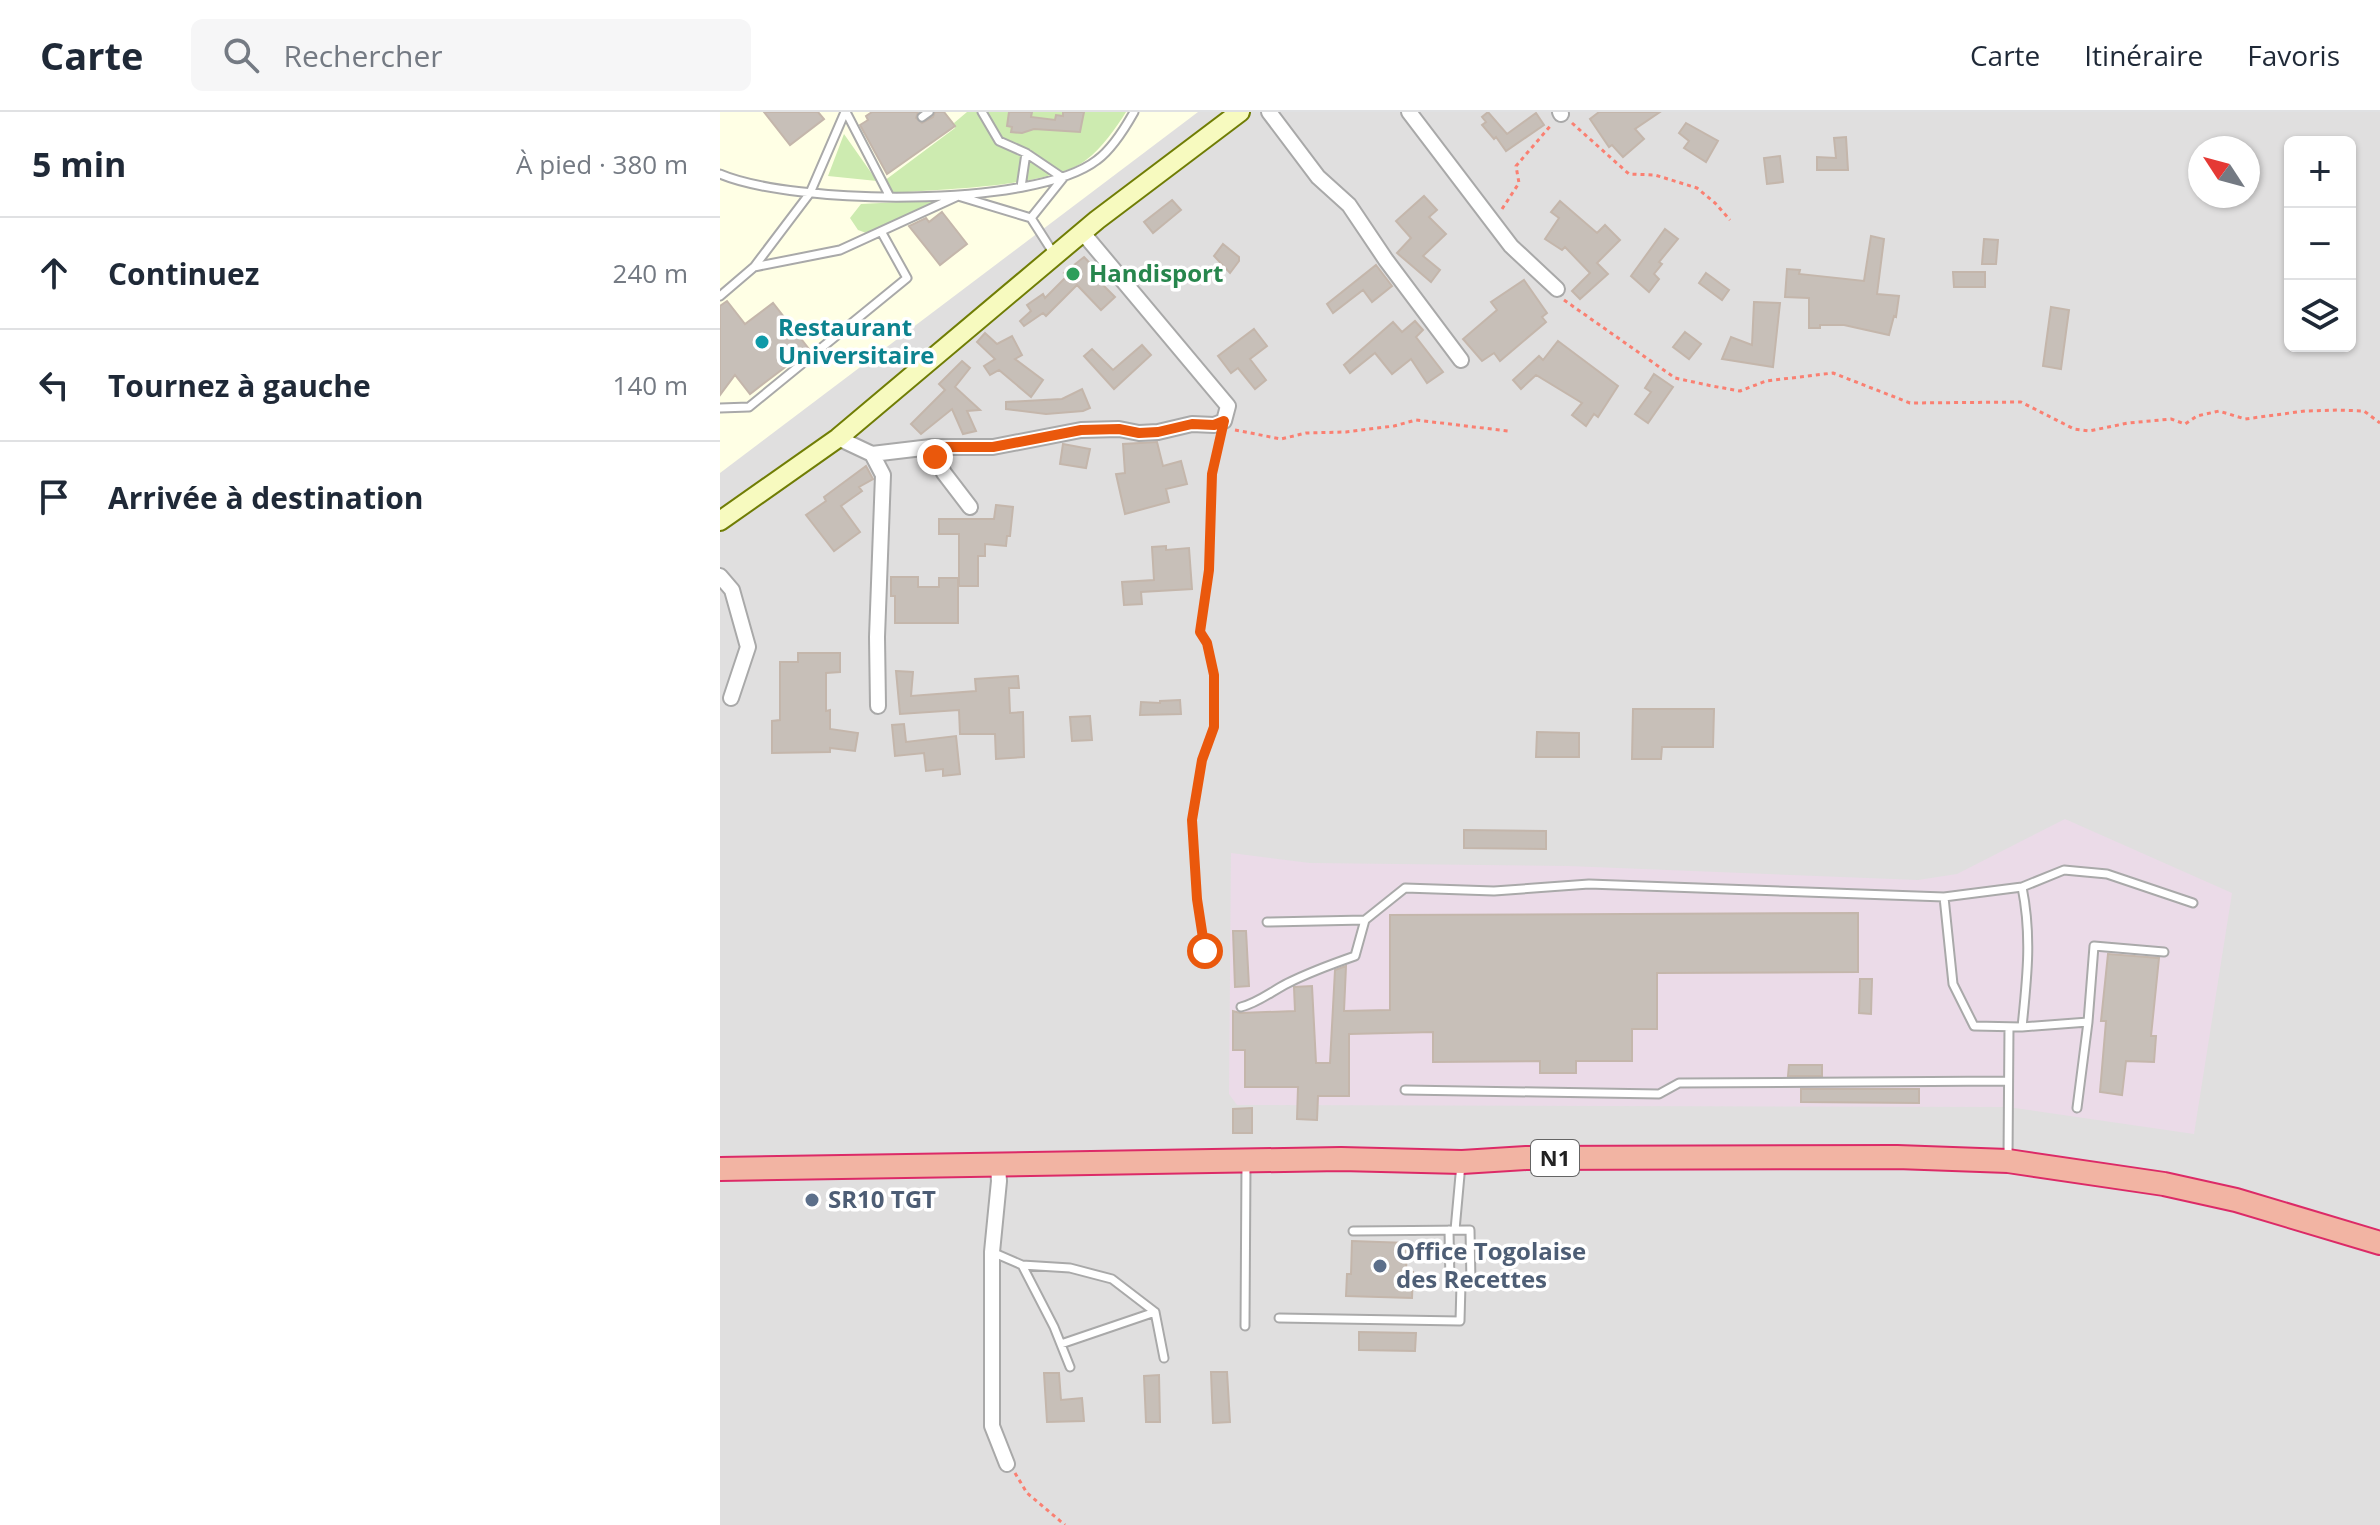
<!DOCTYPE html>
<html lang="fr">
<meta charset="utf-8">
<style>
body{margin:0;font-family:"Open Sans",sans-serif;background:#f6f6f7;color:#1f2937}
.controls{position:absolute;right:24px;top:24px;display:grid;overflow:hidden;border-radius:12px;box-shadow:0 2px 6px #0004}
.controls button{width:72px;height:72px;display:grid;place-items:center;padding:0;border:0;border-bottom:2px solid #e0e1e3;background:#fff;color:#1f2937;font:40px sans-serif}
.compass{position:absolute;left:1468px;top:24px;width:72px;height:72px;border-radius:50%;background:#fff;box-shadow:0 2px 6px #0004;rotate:306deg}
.stop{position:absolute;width:24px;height:24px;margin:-18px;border:6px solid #ea580c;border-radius:50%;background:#fff}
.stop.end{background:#ea580c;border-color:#fff;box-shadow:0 2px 8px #0008}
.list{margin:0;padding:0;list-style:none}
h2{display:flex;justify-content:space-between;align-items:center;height:104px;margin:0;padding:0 32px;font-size:34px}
h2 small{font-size:26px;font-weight:400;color:#747a83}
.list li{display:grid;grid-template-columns:52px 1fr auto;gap:24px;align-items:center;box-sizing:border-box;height:112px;padding:0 32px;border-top:2px solid #e0e1e3}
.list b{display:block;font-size:30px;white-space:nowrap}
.list em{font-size:26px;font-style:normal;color:#747a83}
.icon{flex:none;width:44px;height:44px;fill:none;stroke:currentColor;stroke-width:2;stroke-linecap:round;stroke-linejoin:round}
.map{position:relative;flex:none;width:1660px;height:1413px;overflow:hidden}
header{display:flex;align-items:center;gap:48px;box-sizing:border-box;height:112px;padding:0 40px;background:#fff;border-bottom:2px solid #e0e1e3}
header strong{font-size:38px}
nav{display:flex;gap:44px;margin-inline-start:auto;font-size:28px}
.search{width:560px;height:72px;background:#f6f6f7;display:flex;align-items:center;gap:20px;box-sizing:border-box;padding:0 28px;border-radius:12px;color:#747a83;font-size:30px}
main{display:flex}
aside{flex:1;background:#fff}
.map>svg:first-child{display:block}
</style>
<header>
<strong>Carte</strong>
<div class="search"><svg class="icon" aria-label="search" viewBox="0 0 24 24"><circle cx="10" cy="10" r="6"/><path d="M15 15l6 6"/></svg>Rechercher</div>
<nav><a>Carte</a><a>Itinéraire</a><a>Favoris</a></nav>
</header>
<main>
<aside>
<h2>5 min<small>À pied · 380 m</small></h2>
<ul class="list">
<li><svg class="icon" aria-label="ahead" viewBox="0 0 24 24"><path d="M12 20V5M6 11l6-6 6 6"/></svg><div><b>Continuez</b></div><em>240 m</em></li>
<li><svg class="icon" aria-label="left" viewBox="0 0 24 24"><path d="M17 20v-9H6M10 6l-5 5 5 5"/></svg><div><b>Tournez à gauche</b></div><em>140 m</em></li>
<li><svg class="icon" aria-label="arrive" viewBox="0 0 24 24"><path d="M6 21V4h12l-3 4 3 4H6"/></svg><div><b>Arrivée à destination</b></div></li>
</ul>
</aside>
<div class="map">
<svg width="1660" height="1413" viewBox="0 0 1660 1413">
<rect width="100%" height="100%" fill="#f2efe9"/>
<!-- residential -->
<path fill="#e0dfdf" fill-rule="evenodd" d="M0 0H1660V1413H0ZM1570 30H1630V234H1570ZM1480 36H1528V84H1480Z"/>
<!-- industrial -->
<path fill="#ebdbe8" d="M1345 707 1512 781 1474 1022 1288 995 517 993 509 982 511 741 590 751 848 754 1198 768 1237 762Z"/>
<!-- education -->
<path fill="#ffffe5" d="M0 0H478L0 361Z"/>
<!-- grass -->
<path fill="#cdebb0" d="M247 0H406C396 16 382 36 366 48 332 75 219 77 173 81L164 69 235 16 234 11Z
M124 22 157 69 108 64Z
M219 88 149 122 138 118 130 106 141 92Z"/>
<!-- building -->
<path fill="#c7bfb8" stroke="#c4b6ab" stroke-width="2" d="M44 0H98L104 7 70 33Z
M152 0H198L196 6 202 11 213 5 215 0H224L235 14 167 62 140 13 148 8 146 4Z
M289 0H312L311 5 335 8 336 3 343 4V0H364L360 20 314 17 302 21 291 20 292 15 287 14Z
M768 0 787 22 816 1 824 13 786 39 776 25 774 27 762 13 766 10 762 5Z
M879 0H940L915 17 924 27 903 45 892 33 889 35 870 7Z
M966 11 998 29 986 50 964 36 969 29 959 21Z
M1126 25 1128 58H1097V45L1116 46 1114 26Z
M1060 44 1063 70 1047 72 1044 46Z
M704 84 717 98 709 105 726 122 703 144 720 158 711 170 677 141 691 126 676 109Z
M452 88 461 98 433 121 424 110Z
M840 89 877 121 885 113 900 128 877 151 888 162 860 187 852 179 870 161 845 135 842 138 825 127 839 106 831 100Z
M222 100 247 132 220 153 189 114 206 106 209 110Z
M945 117 958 127 939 150 942 152 934 162 939 167 929 180 911 164Z
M1151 124 1164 127 1157 182 1179 184 1176 205 1174 204 1169 223 1124 213H1100V216H1089V186L1065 185 1067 157 1080 158 1079 162 1144 169Z
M1264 127 1278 128 1276 152H1262Z
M503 132 519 145V149L510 161 494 144Z
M364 145 386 168 382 172 395 185 381 198 357 173 326 204 323 201 304 214 300 209 311 199 307 193 323 182 325 186 347 164 344 161Z
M656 153 672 174 652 190 643 178 613 201 607 192Z
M1233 160H1265V175H1234Z
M986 161 1009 178 1002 188 979 171Z
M804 168 827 201 822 205 826 210 780 249 774 241 762 249 743 227 777 198 771 190Z
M7 189 25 212 53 191 89 237 30 282 15 263 0 283V194Z
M1034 190 1060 191 1053 255 1002 247 1011 225 1032 233Z
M1331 195 1349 198 1341 257 1323 254Z
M695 209 703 218 696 225 723 260 707 271 691 247 672 262 655 241 630 261 624 253 673 210 682 220Z
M534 217 547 234 530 247 546 268 535 277 518 256 511 261 498 244Z
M965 220 981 232 969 247 953 235Z
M265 221 277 232 292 224 302 243 295 247 323 268 311 285 279 258 270 263 264 254 275 247 257 230Z
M838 229 898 274 878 305 874 302 866 314 852 303 862 291 816 263 801 277 793 268 819 244 823 248Z
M422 233 431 243 394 277 364 244 372 237 393 258Z
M242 249 250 256 235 275 260 298 247 299 256 319 243 322 232 297 201 322 191 312 225 278 219 272Z
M934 262 953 275 928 311 915 302 931 280 925 276Z
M362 277 370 296 363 299 326 302 286 297V290L342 287Z
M437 330 443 354 461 349 467 372 446 377 449 390 405 402 396 362 405 361 403 332Z
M343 332 370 337 366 356 340 352Z
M146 354 153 367 139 375 142 379 121 394 140 420 114 439 86 403 106 389 104 385Z
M276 393 293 395 290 424H287L286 434 265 432V444H258V474H239V422H219V407H274Z
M446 434V438L469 436 472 477 421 480 422 492 404 493 402 470 434 468 432 435Z
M171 465H198V475H219V466H238V511H175V484H171Z
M78 541H120V560L106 561V599L110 598V617L138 621 135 639 110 636V640L52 641V609L60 608V550H78Z
M176 559 193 560 191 584 256 579 255 567 298 564 299 576H289L290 601 303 600 304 645 276 647 275 622H240L239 598 180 602Z
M460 588 461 602 420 603 421 590 440 591V589Z
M913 597H994L993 635H942L941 647H912Z
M370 604 372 628 352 629 350 605Z
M184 612 186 630 236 624 240 662 223 664V657L206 659 204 641 175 644 172 613Z
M817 620 859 621V645H816Z
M744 718 826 719V737L744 736Z
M1138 801V860L937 861V917H912V949H856V961H820V949L713 950V920L629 922V984H598L597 1008 577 1007 578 975H525V938H513V899L520 901 575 899 574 875 592 874 596 951H610L615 858 626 854 624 899 670 898V803Z
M513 819H526L529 874 515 875Z
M1388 842 1439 846 1431 924H1436L1434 950 1406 949 1402 983 1380 980 1386 909H1381Z
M1140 867H1152L1151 902 1139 901Z
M1069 953H1102V964H1068Z
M1081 977H1199V991L1081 990Z
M532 996V1021H513V997Z
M632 1129 687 1131 686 1160H693L692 1186 626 1184 627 1162H631Z
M639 1220 696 1221 695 1239 639 1238Z
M491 1260H507L510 1310 493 1311Z
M324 1261H339L341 1288 362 1286 364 1309 327 1310Z
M439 1263 440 1310H426L424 1264Z"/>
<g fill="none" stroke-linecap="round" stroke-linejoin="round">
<defs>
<path id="service" d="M126 0 170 85
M262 0 279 29 306 41 301 75
M202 5 209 0
M306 41 343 66 311 106 334 142
M0 62C72 93 314 97 377 48 392 37 405 16 414 0
M34 155 90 81 125 0
M0 184 34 155 120 138 238 84 311 106
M0 296 29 295 187 166 162 121
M1224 785 1233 872 1254 914 1302 915 1368 910
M645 808 685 776 774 779 869 772 1224 785 1302 775 1344 758 1387 762 1473 791
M521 895C538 891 552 879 568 871 590 860 612 852 635 844L645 808 547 810
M1302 915C1307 866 1312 824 1302 775
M685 978 939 982 959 971 1287 969
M1357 996 1368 910 1374 834 1444 840
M1288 1046 1289 915
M735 1118 741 1052
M633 1119 750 1118 751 1171 730 1172 729 1118
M272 1140 302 1153 334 1215 350 1255
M302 1153 350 1156 392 1167 435 1200 444 1246
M559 1206 740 1209 741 1172
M525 1214 526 1052
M341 1232 435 1200"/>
<path id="minor" d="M549 0 598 65 629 93 666 148 741 248
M689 0 791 134 837 177
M840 0 841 2
M118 326 152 342 211 335 224 361 250 395
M211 335H273L361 318 399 317 419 321 438 320 472 312 494 313 504 309 508 294 363 121
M152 342 163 363 157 525 158 594
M0 464 12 478 28 535 11 586
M278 1054 279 1069 272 1140V1314L287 1352"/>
<path id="secondary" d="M0 409 118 326 377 108 520 0"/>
<path id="trunk" d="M0 1057 621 1047 742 1050 806 1046 1177 1045 1288 1049 1444 1072 1516 1088 1660 1131"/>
</defs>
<!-- service casing -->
<use href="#service" stroke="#a9a9a9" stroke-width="11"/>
<!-- minor casing -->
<use href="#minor" stroke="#a9a9a9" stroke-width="18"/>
<!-- secondary casing -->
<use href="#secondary" stroke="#707d05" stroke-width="22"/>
<!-- trunk casing -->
<use href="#trunk" stroke="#dc2a67" stroke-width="26"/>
<!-- path -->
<path stroke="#fa8072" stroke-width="3" stroke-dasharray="4 4" stroke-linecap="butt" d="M852 11 909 62 935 63 977 76 995 91 1010 108
M782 97 799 71 796 54 832 12
M844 188 955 266 992 274 1020 279 1046 269 1113 261 1190 291 1301 290 1354 317 1369 319 1408 311 1451 307 1465 312 1477 304 1499 299 1525 307 1585 299 1617 298 1644 299 1660 311
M515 318 561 327 586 321 626 320 674 314 696 308 788 319
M485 839 477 787 472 708 482 648 494 615V563L487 531 480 520 489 458 492 362 501 324
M295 1361 307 1381 345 1413"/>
<!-- service -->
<use href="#service" stroke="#fff" stroke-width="7"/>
<!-- minor -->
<use href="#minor" stroke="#fff" stroke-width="14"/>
<!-- secondary -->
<use href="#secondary" stroke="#f7fabf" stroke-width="18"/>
<!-- trunk -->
<use href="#trunk" stroke="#f2b4a3" stroke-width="22"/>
</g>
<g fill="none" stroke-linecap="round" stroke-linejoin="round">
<!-- route -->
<path stroke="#ea580c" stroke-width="10" d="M215 345 211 335H273L361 318 399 317 419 321 438 320 472 312 494 313 504 309 492 362 489 458 480 520 487 531 494 563V615L482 648 472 708 477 787 485 839"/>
</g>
<!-- markers -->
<circle fill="#2e9e5b" stroke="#fff" stroke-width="3" cx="353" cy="162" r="8"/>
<circle fill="#0f9aa8" stroke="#fff" stroke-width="3" cx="42" cy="230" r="8"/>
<g fill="#5c6f8a" stroke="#fff" stroke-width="3">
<circle cx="92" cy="1088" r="8"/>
<circle cx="660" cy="1154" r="8"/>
</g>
<g text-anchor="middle" stroke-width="7" stroke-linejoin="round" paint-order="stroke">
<!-- shield labels -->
<rect fill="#fff" stroke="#646464" stroke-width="2" x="811" y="1028" width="48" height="36" rx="6"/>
<g font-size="22" font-weight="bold" fill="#222">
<text x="835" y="1054">N1</text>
</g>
<!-- leisure labels -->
<g font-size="24" font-weight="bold" fill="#27864d" stroke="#fff" text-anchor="start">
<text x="369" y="170">Handisport</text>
</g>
<!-- culture labels -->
<g font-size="24" font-weight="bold" fill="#0d838f" stroke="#fff" text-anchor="start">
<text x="58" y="224">Restaurant<tspan x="58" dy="28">Universitaire</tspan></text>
</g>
<!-- service labels -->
<g font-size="24" font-weight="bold" fill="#4e5e75" stroke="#fff" text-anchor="start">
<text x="108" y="1096">SR10 TGT</text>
<text x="676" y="1148">Office Togolaise<tspan x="676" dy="28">des Recettes</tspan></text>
</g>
</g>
</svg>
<div class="controls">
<button>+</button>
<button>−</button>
<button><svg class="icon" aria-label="layers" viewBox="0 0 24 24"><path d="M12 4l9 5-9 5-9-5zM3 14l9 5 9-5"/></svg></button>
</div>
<svg class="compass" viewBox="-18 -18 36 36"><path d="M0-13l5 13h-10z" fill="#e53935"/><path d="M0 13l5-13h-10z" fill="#747a83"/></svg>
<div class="stop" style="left:485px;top:839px"></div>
<div class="stop end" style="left:215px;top:345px"></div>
</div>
</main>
